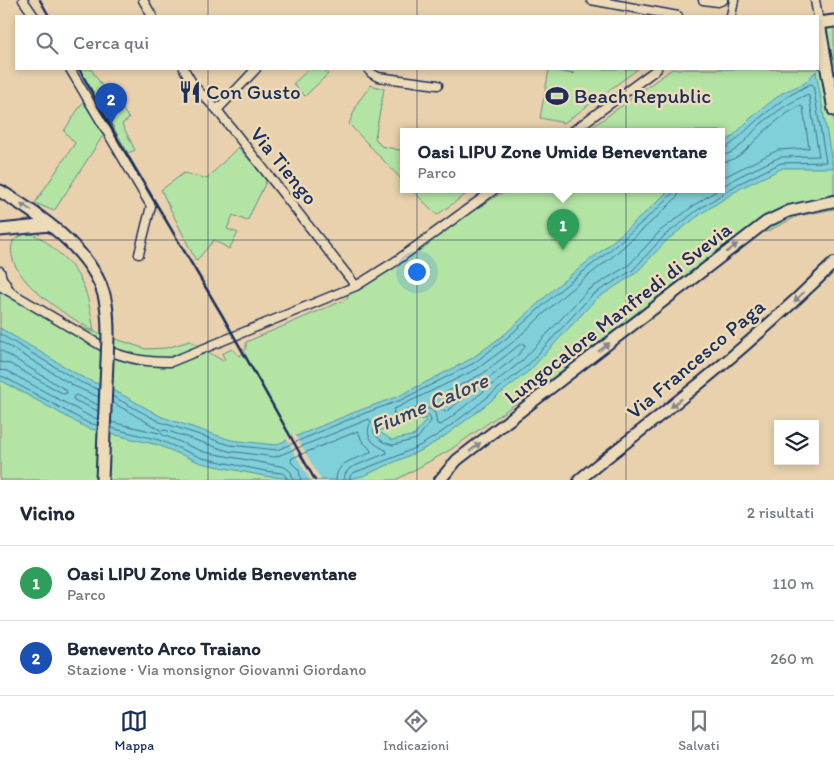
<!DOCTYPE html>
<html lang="it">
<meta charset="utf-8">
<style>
body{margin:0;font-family:Itim,sans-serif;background:#f2f2f3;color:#1f2937}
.controls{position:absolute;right:15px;bottom:15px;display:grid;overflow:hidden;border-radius:0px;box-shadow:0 2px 8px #0003}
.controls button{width:45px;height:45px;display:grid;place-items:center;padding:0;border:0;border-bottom:1px solid #e0e1e3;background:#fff;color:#1f2937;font:25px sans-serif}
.you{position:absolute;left:416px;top:271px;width:18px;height:18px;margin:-12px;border:4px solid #fff;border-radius:50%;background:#1a73e8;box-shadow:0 0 0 8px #1a73e833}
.badge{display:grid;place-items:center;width:32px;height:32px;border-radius:50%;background:#1b2f5e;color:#fff;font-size:16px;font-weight:700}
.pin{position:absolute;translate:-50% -41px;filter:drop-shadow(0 1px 2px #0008)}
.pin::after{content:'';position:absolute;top:26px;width:18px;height:15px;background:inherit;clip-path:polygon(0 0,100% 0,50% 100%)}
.popup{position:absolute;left:400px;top:128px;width:325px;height:65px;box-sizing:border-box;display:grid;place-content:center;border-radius:0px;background:#fff;filter:drop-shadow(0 1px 4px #0005);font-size:16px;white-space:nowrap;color:#747a83}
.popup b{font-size:19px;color:#1f2937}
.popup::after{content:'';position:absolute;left:50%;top:100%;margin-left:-10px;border:10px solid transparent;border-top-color:#fff}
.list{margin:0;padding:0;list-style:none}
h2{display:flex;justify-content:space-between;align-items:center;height:65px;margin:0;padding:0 20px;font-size:21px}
h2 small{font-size:16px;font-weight:400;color:#747a83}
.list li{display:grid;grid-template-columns:32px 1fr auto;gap:15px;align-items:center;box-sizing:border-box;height:75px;padding:0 20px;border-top:1px solid #e0e1e3}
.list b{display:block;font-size:19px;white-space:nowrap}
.list p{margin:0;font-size:16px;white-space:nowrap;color:#747a83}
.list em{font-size:16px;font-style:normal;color:#747a83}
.icon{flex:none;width:28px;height:28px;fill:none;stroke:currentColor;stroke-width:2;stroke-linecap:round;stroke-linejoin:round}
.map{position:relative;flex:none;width:834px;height:480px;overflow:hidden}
.search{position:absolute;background:#fff;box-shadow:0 2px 8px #0003;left:15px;right:15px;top:15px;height:55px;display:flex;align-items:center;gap:12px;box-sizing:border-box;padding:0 18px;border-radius:0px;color:#747a83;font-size:19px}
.sheet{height:215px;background:#fff}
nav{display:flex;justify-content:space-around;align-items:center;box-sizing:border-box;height:70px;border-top:1px solid #e0e1e3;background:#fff;font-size:14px;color:#747a83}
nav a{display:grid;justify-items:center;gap:2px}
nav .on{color:#1b2f5e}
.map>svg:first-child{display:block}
</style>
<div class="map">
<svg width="834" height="480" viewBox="0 0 834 480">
<rect width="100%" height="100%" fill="#e9d1ad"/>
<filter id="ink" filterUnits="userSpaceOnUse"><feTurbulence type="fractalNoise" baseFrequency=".02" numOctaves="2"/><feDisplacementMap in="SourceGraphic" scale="10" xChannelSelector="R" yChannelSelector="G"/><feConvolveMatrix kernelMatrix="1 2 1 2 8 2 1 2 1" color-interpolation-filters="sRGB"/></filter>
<g filter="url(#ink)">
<!-- green -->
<path fill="#b3e4a4" stroke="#678a81" d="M818 24H834V209L798 216 768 231 730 241 555 376 450 450 396 480H0V288L80 327 146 349 166 348 190 341 223 361 225 359 222 354 232 349 240 356 246 349V342L347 299 352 286 508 189H722V131H587L672 69H818Z
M80 69H91L106 92 116 99 129 119 122 124 135 150 128 153Z
M309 69H323L328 74 305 96 293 84Z
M555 69H638L564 123 540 118 549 70 574 74V73Z
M371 85 384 89 375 138 381 146 404 151V182L349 124 358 102Z
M83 102 104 134 54 211 35 203 75 143 64 131Z
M238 147 267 180 247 221 233 215 227 229 238 233 229 249 214 240 196 261 161 190 184 173 207 179Z
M411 189H473L437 215Z
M26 233C39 235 44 240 53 248 85 275 87 291 94 331 71 318 0 277 13 241 16 238 22 236 26 233Z"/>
<!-- water -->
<path fill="#7fd0d8" stroke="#5790a7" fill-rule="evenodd" d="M816 71 833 168H783L741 188 702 213 667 240 636 273 596 299 530 370 473 415 442 438 424 449 363 476 344 480H303L264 476 201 463 158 445 87 428 0 380V328L82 377 121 394 162 417 231 440 275 445 355 412 399 396 471 359 505 334 557 286 605 248 653 206 670 189H722V145L732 137 752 117 782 93 805 83ZM427 418 415 435 392 440 378 431Z"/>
<!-- pier -->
<path fill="#e9d1ad" d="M295 434 321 480H310L286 438Z"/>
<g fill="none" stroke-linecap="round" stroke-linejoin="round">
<!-- shore -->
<path stroke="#436f8f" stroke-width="1" d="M722 155C739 154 750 133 762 123 776 112 790 102 806 95L809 96 819 156 780 157 736 178 722 187
M722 162C741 161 752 142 765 131 776 121 788 112 800 106L803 107 809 148 778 150 722 178
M680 189 677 197 660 214 612 257 565 294 512 343 477 369 394 409 393 413 396 414C408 411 425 402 435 413L437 424 441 425 522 361 588 290 629 265 660 231 696 204 719 189
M0 334 80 382 99 390
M0 341 76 387 99 397
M521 344H524L525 347 517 356 446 412 443 411 434 402 435 398 482 374Z
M0 350 66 390 67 393 64 394 10 364 0 362
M0 370 7 371 91 417 98 419
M0 376 4 377 88 423 97 425
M112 396 160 422 230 445 277 450 357 416 401 400 474 363 508 337 560 290 608 252 656 210 672 194 673 189
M112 402 162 431 165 430 228 451 275 457 369 419 371 422C363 436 374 445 386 450L387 453 350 468 345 474 344 480
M98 411 74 400 73 397 76 395 98 405
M423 414 429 415 431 421 417 439 393 445 383 442 374 434V429L377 425Z
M111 422 159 433H161L163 435 204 452 285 467 291 472 293 480
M111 428 159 440 202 458 265 471 282 473 286 476 287 480
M301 480 299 470 291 462 292 458 358 431 362 441 370 449 371 452C356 461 337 459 336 480
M350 480V476L353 473 395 457 421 445 439 434 470 411 527 366 592 295 633 270 664 236 699 209 738 184 781 163 826 162 813 85 810 84 785 98 756 121 735 141 726 148H722"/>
<defs>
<path id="minor" d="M23 0 34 16
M143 0 152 16
M591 0 678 16
M703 0 718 2 723 0
M815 0 819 23H818
M731 16 734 0
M70 69 151 206 139 254
M184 69 194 86 217 110 356 286
M368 69 371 73 378 77 438 85
M217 110 256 69
M573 131 657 69
M0 271 2 278 10 291
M0 286 112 352C133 360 148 362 171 362L356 286 396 261 495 189"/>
<path id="tertiary" d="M440 480 457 460 766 222 789 211 834 201
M579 480C610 454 643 430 674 404 730 360 783 313 834 263"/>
<path id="secondary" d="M834 21 819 23 834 110
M0 191C38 214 92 250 104 295 108 309 108 323 108 337
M0 230 50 225"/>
</defs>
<!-- minor casing -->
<use href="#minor" stroke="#1b2f5e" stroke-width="11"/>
<!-- tertiary casing -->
<use href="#tertiary" stroke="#1b2f5e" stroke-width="14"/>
<!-- secondary casing -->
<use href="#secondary" stroke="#1b2f5e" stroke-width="15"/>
<!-- minor -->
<use href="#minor" stroke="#eddbb8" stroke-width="8"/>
<!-- tertiary -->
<use href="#tertiary" stroke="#eddbb8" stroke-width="10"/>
<!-- secondary -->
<use href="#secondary" stroke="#eddbb8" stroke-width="11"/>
<!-- rail -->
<path stroke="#1b2f5e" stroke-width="2.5" d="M40 0 49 16
M79 69 119 141 222 315 315 480"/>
<defs>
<path id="secondary-bridge" d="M102 480 108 337"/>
</defs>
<!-- secondary-bridge casing -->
<use href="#secondary-bridge" stroke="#1b2f5e" stroke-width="15" stroke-linecap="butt"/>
<!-- secondary-bridge -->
<use href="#secondary-bridge" stroke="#eddbb8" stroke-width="11"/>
</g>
<!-- one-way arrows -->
<defs><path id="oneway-solid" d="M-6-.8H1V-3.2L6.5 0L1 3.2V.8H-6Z" transform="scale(1.25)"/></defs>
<g fill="#84858b">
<use href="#oneway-solid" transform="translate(26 207) rotate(-148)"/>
<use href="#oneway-solid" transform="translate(732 248) rotate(-38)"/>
<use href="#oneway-solid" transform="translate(799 297) rotate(136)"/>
<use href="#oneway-solid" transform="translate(604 347) rotate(-38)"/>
<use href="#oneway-solid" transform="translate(676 403) rotate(141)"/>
<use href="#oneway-solid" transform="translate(475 447) rotate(-38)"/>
</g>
</g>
<!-- grid -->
<path fill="none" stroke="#1b2f5e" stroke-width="1" stroke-opacity="0.55" d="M208 0V16M417 0V16M626 0V16M208 69V480M417 69V480M626 69V480M0 240H834"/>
<!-- icons -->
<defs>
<symbol id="restaurant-bare" viewBox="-9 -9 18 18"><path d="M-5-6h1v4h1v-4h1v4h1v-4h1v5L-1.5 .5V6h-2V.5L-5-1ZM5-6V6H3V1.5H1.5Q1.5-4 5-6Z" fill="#1b2f5e" stroke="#eddbb8" stroke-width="2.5" paint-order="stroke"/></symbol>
<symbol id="stadium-bare" viewBox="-9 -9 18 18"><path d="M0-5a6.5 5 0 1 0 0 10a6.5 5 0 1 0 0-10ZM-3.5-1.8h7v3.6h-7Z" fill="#1b2f5e" stroke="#eddbb8" stroke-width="2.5" paint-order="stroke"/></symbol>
</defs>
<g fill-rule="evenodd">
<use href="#restaurant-bare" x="174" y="76" width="32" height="32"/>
<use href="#stadium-bare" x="541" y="80" width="32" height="32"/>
</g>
<g text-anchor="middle" stroke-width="5" stroke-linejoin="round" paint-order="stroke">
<!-- poi labels -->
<g font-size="21" fill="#1b2f5e" stroke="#eddbb8" text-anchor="start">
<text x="206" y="99">Con Gusto</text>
<text x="574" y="103">Beach Republic</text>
</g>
<!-- street labels -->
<g font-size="21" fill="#1b2f5e" stroke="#eddbb8">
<text transform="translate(284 166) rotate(51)" y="7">Via Tiengo</text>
<text transform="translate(618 313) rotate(-38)" y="7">Lungocalore Manfredi di Svevia</text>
<text transform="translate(696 359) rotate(-40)" y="7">Via Francesco Paga</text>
</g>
<!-- water labels -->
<g font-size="22" font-style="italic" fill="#2a4770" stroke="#eddbb8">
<text transform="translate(429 403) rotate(-23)" y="8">Fiume Calore</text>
</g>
</g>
</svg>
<div class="controls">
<button><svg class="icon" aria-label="layers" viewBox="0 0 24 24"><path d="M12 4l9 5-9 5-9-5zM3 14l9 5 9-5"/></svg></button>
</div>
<div class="you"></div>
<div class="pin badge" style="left:563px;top:250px;background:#2e9e5b">1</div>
<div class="popup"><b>Oasi LIPU Zone Umide Beneventane</b>Parco</div>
<div class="pin badge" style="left:111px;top:124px;background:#1a4fb4">2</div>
<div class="search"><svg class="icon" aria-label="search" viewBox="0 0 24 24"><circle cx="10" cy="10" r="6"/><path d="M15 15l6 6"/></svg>Cerca qui</div>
</div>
<section class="sheet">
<h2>Vicino<small>2 risultati</small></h2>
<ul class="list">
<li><span class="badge" style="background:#2e9e5b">1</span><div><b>Oasi LIPU Zone Umide Beneventane</b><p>Parco</p></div><em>110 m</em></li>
<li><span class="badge" style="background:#1a4fb4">2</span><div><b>Benevento Arco Traiano</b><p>Stazione · Via monsignor Giovanni Giordano</p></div><em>260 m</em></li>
</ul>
</section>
<nav>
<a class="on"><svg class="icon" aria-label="map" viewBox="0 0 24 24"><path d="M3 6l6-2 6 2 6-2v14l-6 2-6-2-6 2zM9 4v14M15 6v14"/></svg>Mappa</a>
<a><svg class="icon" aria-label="directions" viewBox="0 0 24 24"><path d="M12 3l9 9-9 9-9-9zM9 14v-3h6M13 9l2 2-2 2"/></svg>Indicazioni</a>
<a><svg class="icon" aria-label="saved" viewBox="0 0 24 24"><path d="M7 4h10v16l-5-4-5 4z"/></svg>Salvati</a>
</nav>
